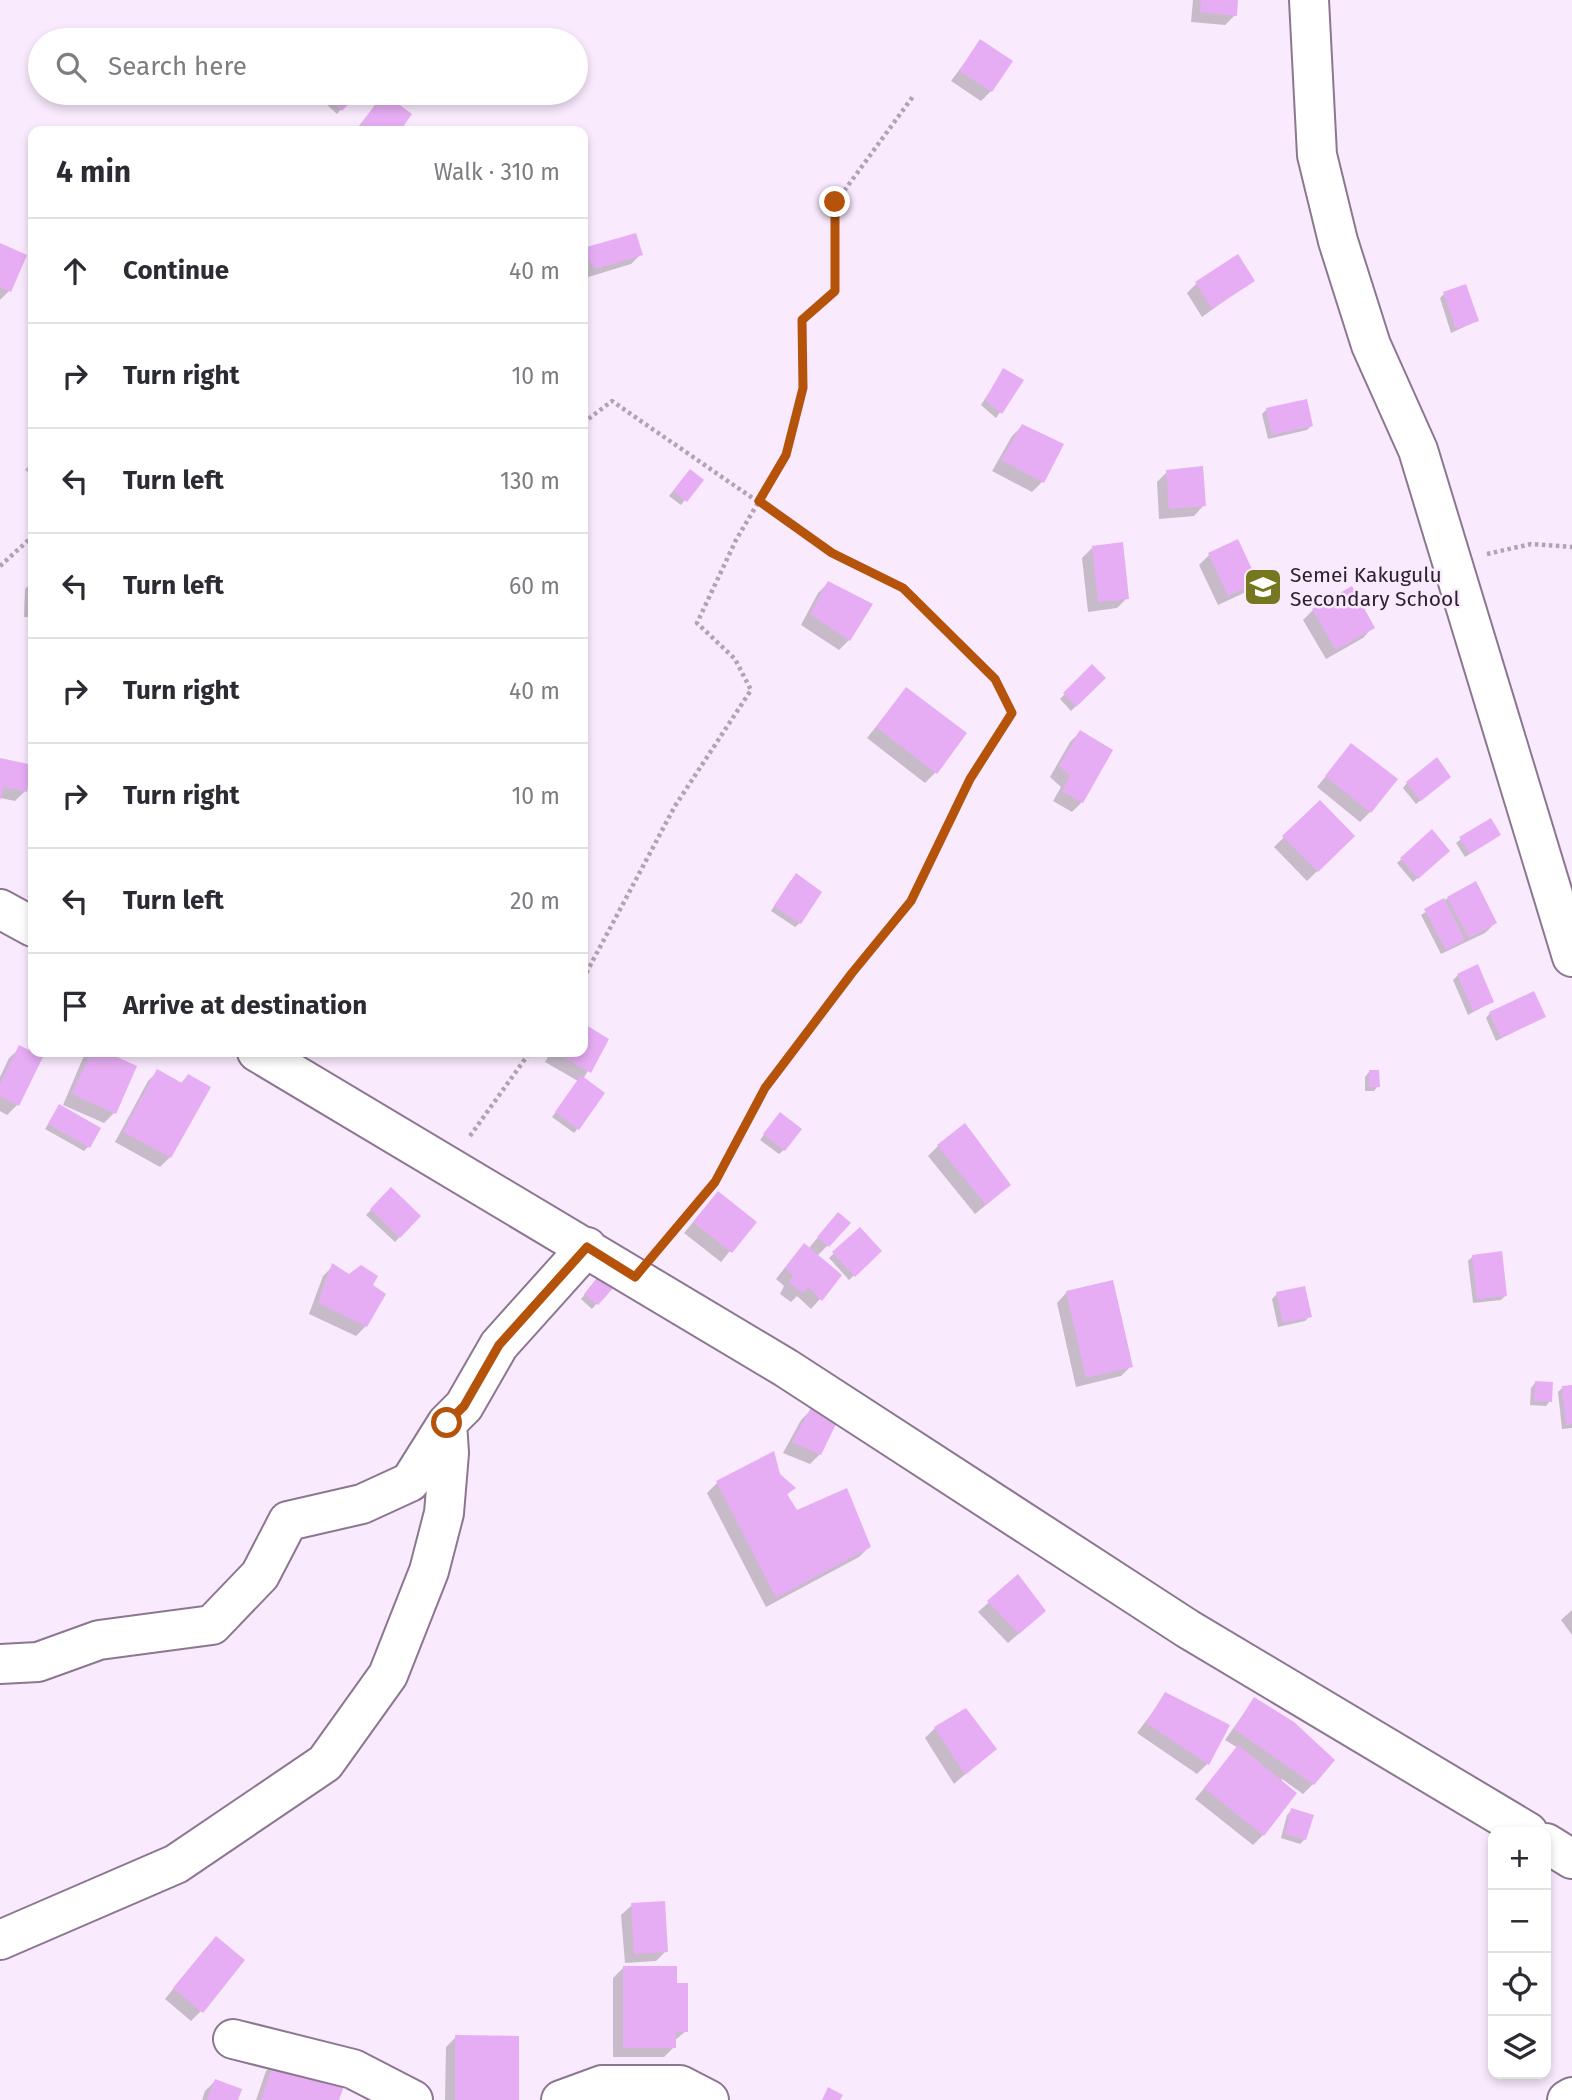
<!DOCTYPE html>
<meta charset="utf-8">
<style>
body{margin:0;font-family:"Fira Sans",sans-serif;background:#f7f7f7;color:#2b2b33}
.controls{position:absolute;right:21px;bottom:21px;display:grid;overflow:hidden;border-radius:14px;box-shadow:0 4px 10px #0003}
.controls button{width:63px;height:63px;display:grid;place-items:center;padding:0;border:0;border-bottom:2px solid #e1e1e2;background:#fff;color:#2b2b33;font:35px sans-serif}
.stop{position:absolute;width:21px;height:21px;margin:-16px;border:5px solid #b45309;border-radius:50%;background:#fff}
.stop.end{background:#b45309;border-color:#fff;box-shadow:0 2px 7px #0008}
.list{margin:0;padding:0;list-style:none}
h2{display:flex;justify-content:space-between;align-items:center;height:91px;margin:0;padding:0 28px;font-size:30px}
h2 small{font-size:23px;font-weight:400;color:#7c7c81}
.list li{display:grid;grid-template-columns:46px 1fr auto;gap:21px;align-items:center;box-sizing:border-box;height:105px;padding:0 28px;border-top:2px solid #e1e1e2}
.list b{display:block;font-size:26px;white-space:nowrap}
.list em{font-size:23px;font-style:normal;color:#7c7c81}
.icon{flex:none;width:38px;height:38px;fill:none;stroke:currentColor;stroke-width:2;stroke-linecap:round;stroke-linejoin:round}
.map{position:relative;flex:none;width:1572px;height:2100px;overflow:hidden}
.search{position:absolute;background:#fff;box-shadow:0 4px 10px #0003;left:28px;top:28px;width:560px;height:77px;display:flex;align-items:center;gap:18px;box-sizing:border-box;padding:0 24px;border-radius:38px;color:#7c7c81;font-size:26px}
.panel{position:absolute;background:#fff;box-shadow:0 4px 10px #0003;left:28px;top:126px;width:560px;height:931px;border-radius:14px}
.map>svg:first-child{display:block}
</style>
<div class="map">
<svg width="1572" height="2100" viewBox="0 0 1572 2100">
<rect width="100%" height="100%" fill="#f9eafd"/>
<!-- shadow -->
<path fill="#0003" d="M1193 0H1236L1235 15 1225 25 1191 22Z
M980 42 991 91 981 101 951 81Z
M330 93H344L350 99 337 114 323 101Z
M383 95 410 114 398 131H355Z
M635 235 641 254 631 264 585 278 583 250Z
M0 244 9 291 0 300Z
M1252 281 1202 317 1187 293 1197 283Z
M1444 294 1477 321 1451 333 1440 298Z
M1003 371 1021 381 996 418 981 405Z
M1266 410 1311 426 1307 430 1268 439 1262 414Z
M1022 426 1062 445 1042 482 1032 492 992 471 1012 436Z
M33 460V476L25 470Z
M1167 472 1204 505 1194 516 1159 519 1157 482Z
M685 476V500L681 505 669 496Z
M1092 548 1127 598 1117 608 1088 612 1082 558Z
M1209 555 1256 581 1246 592 1218 605 1199 565Z
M33 581V617H24L25 589Z
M828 583 849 640 839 650 801 625 818 593Z
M1313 610 1373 627 1363 638 1326 659 1303 620Z
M1092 666 1103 678 1071 711 1060 699Z
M906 689 935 773 925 783 867 738Z
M1080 732 1082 802 1072 812 1053 801 1061 787 1050 777 1070 742Z
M33 740V765L25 791 15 801 0 798V759L28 766 30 743Z
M1351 745 1370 812 1360 822 1317 787Z
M1445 781 1416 804 1403 788 1407 783Z
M1320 802 1353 836 1307 881 1274 847Z
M1432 832 1444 855 1413 882 1397 863Z
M1499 835 1465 857 1456 843 1461 839Z
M791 880 800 923 795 927 771 911Z
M1448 898 1495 923 1485 933 1441 954 1421 915Z
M1458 975 1492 1002 1468 1015 1453 980Z
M1490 1013 1544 1017 1496 1041 1486 1018Z
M583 1025 607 1039 583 1079 578 1128 574 1133 552 1117 578 1081 545 1062 551 1052H583Z
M20 1048 17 1105 7 1115 0 1111V1077L9 1058Z
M90 1052H102L135 1067 114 1113 104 1123 63 1105 83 1058Z
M158 1071 180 1084 188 1076 170 1157 160 1167 115 1142 148 1081Z
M1369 1072 1378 1086 1374 1091H1365V1077Z
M59 1106 88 1147 84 1151 45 1129Z
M775 1119 784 1150 779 1154 760 1140Z
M938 1146 998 1195 975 1214 928 1156Z
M391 1189 419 1216 395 1242 366 1215Z
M709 1203 754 1222 721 1262 684 1233Z
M838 1214 828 1245 817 1256 820 1299 811 1309 797 1296 791 1302 780 1294 784 1286 776 1279 794 1256 804 1246 808 1249Z
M860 1229 880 1251 849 1280 829 1258Z
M1473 1256 1506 1295 1501 1300 1473 1303 1468 1261Z
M333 1266 371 1286 366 1326 356 1336 309 1314 323 1276Z
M596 1281 612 1286 592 1309 581 1299Z
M1067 1292 1131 1366 1121 1376 1076 1387 1057 1303Z
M1277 1294 1310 1316 1305 1321 1278 1327 1272 1299Z
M1535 1383 1550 1401 1546 1406 1530 1405 1531 1388Z
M1572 1386V1428L1562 1429 1558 1392 1563 1387Z
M811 1410 820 1454 810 1464 783 1453 801 1420Z
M779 1475 793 1488 786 1496 796 1512 869 1547 859 1557 766 1607 707 1493 717 1483Z
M1018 1576 1034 1620 1008 1643 978 1612Z
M1572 1610V1635L1561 1620Z
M1166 1694 1228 1725 1207 1764 1197 1774 1137 1733Z
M1254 1699 1313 1784 1303 1794 1282 1779 1263 1835 1253 1845 1195 1799 1238 1748 1225 1740Z
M935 1728 994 1749 954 1784 925 1738Z
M1292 1810 1305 1839 1300 1844 1281 1838 1287 1815Z
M632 1905 666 1951 656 1961 625 1963 621 1915Z
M206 1948 201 2011 191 2021 165 1999Z
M624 1967 686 2031 674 2041V2047L664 2057H613V1978Z
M456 2037 517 2100H445L446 2047Z
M276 2061 337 2100H256L266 2071Z
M215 2081 236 2100H202L205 2091Z"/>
<!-- building -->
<path fill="#e7adf4" d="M1201 0H1238L1237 16 1200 12Z
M980 39 1013 61 992 92 959 71Z
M328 93H346L353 99 342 111 326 95Z
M383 93 412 114 400 131H369L361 125Z
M636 233 643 255 595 269 583 251V248Z
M0 243 27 255 11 292 0 287Z
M1238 254 1255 281 1212 309 1195 282Z
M1466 284 1479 321 1456 329 1443 292Z
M1003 368 1024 380 1002 414 985 400Z
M1307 399 1313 426 1272 435 1266 408Z
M1022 424 1064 444 1044 483 1001 460Z
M1203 466 1206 506 1169 509 1166 470Z
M690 469 704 480 687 502 673 491Z
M1238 539 1258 582 1228 596 1208 553Z
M1123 542 1129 599 1098 602 1092 546Z
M828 581 873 604 850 641 810 614Z
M1352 586 1375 628 1336 650 1312 609Z
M1092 664 1106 678 1076 707 1063 693Z
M906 687 967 733 937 774 876 727Z
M1080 730 1113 750 1083 803 1062 791 1070 776 1059 766Z
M1351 743 1398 779 1371 813 1325 776Z
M1437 757 1451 777 1421 801 1406 782Z
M0 758 33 765 27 792 4 787 0 801Z
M1320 800 1355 836 1318 872 1282 836Z
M1491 818 1501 835 1470 854 1459 837Z
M1432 829 1450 851 1418 879 1400 858Z
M796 873 822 892 801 924 774 906Z
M1476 881 1497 923 1469 938 1447 897Z
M1444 898 1465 940 1446 950 1424 909Z
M1478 964 1494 1002 1473 1011 1457 974Z
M1534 991 1546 1017 1501 1038 1489 1012Z
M583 1023 609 1039 591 1073 554 1052H583Z
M19 1045 43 1057 19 1106 0 1096V1084Z
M91 1052H106L137 1066 116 1114 72 1094Z
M157 1069 182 1083 188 1074 211 1087 171 1158 123 1132Z
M1369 1070H1379L1380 1087H1369Z
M581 1075 605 1093 579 1130 555 1112Z
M59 1104 101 1128 90 1148 48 1124Z
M780 1112 802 1129 785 1151 763 1134Z
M965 1123 1011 1185 986 1205 937 1145Z
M391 1187 421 1216 400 1238 370 1209Z
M718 1191 757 1222 732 1253 693 1222Z
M838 1212 851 1223 829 1247 817 1237Z
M860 1227 882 1251 855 1277 832 1252Z
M804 1243 842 1275 822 1301 808 1287 803 1293 789 1283 793 1275 785 1268Z
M1502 1251 1507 1296 1477 1299 1472 1255Z
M332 1263 349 1274 361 1265 378 1276 373 1285 386 1294 367 1327 318 1303Z
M600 1274 615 1286 598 1305 584 1294Z
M1113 1280 1133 1367 1086 1378 1066 1291Z
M1305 1286 1312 1317 1283 1323 1276 1292Z
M1535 1381 1553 1382 1552 1402 1534 1401Z
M1572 1385V1424L1566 1425 1562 1386Z
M811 1408 837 1422 821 1455 792 1442Z
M774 1451 780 1474 796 1488 787 1494 797 1510 847 1488 871 1547 776 1598 716 1481Z
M1018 1574 1046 1611 1019 1634 987 1601Z
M1165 1692 1230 1725 1209 1765 1146 1723Z
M1254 1697 1294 1722 1335 1760 1314 1785 1234 1729Z
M966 1708 997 1749 965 1775 934 1727Z
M1238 1745 1297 1793 1264 1836 1204 1788Z
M1291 1808 1314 1815 1306 1840 1285 1834Z
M665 1901 668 1952 634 1954 631 1903Z
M216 1936 245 1960 203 2013 173 1988Z
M623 1966H677V1983H688V2032H676V2048H623Z
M455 2035 519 2036V2100H455Z
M275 2059 345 2083 339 2100H261Z
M215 2079 242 2089 238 2100H207Z
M828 2087 843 2095 840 2100H822Z"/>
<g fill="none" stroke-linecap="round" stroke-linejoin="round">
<defs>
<path id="minor" d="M1309 0 1317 155 1338 241 1371 345 1418 450 1572 957
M0 909 33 927
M257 1052 786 1368 1188 1629 1528 1832
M0 1664 38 1662 99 1640 212 1625 260 1575 288 1521 362 1504 410 1482 447 1423
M1546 1843 1572 1859
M0 1940 176 1864 325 1763 388 1675 429 1571 444 1513 449 1453 447 1423 464 1406 499 1345 587 1247
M233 2039 353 2069 413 2100
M561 2100 602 2085H680L709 2100
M1567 2100 1572 2097"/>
</defs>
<!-- minor casing -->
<use href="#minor" stroke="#8d7691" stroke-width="42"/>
<!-- path -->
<path stroke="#b1a3b4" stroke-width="4.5" stroke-dasharray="3.5 3.5" stroke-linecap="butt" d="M583 423 612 401 832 553 903 588 995 679 1012 713 970 779 911 901 852 973 765 1089 715 1182 658 1249
M1487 554 1531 544 1572 547
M0 566 33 536
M583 979 675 806 751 690 735 659 697 623 736 540 786 455 803 388 802 321 835 291 836 202 914 95
M470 1136 530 1052"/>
<!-- minor -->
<use href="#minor" stroke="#fff" stroke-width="38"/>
</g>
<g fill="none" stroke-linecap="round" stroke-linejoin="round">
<!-- route -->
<path stroke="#b45309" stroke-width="9" d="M447 1423 464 1406 499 1345 587 1247 635 1277 715 1182 765 1088 852 973 911 901 970 779 1012 713 995 679 903 588 832 553 759 501 786 455 803 388 802 320 835 291V202"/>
</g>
<!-- icons -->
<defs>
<symbol id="school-square" viewBox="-11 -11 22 22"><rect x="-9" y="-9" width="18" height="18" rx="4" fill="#76781f" stroke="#f9eafd"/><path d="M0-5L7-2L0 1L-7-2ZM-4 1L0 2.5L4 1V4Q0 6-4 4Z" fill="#fff"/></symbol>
</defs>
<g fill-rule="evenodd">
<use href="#school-square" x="1241" y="565" width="44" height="44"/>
</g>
<g text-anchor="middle" stroke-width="5" stroke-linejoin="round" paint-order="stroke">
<!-- poi labels -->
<g font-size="21" fill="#2d232f" stroke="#f9eafd" text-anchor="start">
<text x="1290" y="582">Semei Kakugulu<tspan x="1290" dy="24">Secondary School</tspan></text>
</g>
</g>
</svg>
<div class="controls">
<button>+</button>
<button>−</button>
<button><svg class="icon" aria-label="locate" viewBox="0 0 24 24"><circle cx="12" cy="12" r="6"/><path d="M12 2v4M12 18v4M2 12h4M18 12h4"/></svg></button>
<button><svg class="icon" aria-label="layers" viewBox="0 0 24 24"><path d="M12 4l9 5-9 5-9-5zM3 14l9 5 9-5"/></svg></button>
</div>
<div class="stop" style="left:447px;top:1423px"></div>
<div class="stop end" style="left:835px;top:202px"></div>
<div class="search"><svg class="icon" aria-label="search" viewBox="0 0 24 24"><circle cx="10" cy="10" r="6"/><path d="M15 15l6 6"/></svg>Search here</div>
<section class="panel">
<h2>4 min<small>Walk · 310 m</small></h2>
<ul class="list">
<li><svg class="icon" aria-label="ahead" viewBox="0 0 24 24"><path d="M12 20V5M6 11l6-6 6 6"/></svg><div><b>Continue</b></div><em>40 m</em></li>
<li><svg class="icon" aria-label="right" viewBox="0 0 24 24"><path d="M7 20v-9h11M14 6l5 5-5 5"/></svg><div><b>Turn right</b></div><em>10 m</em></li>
<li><svg class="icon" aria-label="left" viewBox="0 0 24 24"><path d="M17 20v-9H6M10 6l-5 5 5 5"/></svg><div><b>Turn left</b></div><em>130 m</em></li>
<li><svg class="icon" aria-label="left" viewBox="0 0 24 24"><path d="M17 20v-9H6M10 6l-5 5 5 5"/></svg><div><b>Turn left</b></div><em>60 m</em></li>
<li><svg class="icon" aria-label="right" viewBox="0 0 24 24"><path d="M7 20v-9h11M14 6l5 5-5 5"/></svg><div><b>Turn right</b></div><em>40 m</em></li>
<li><svg class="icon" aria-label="right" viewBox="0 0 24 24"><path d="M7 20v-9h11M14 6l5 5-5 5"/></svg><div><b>Turn right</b></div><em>10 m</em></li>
<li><svg class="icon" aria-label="left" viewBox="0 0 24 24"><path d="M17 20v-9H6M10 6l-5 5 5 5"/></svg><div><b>Turn left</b></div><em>20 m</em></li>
<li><svg class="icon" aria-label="arrive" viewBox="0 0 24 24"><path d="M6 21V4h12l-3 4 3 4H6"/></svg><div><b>Arrive at destination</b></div></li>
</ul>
</section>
</div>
